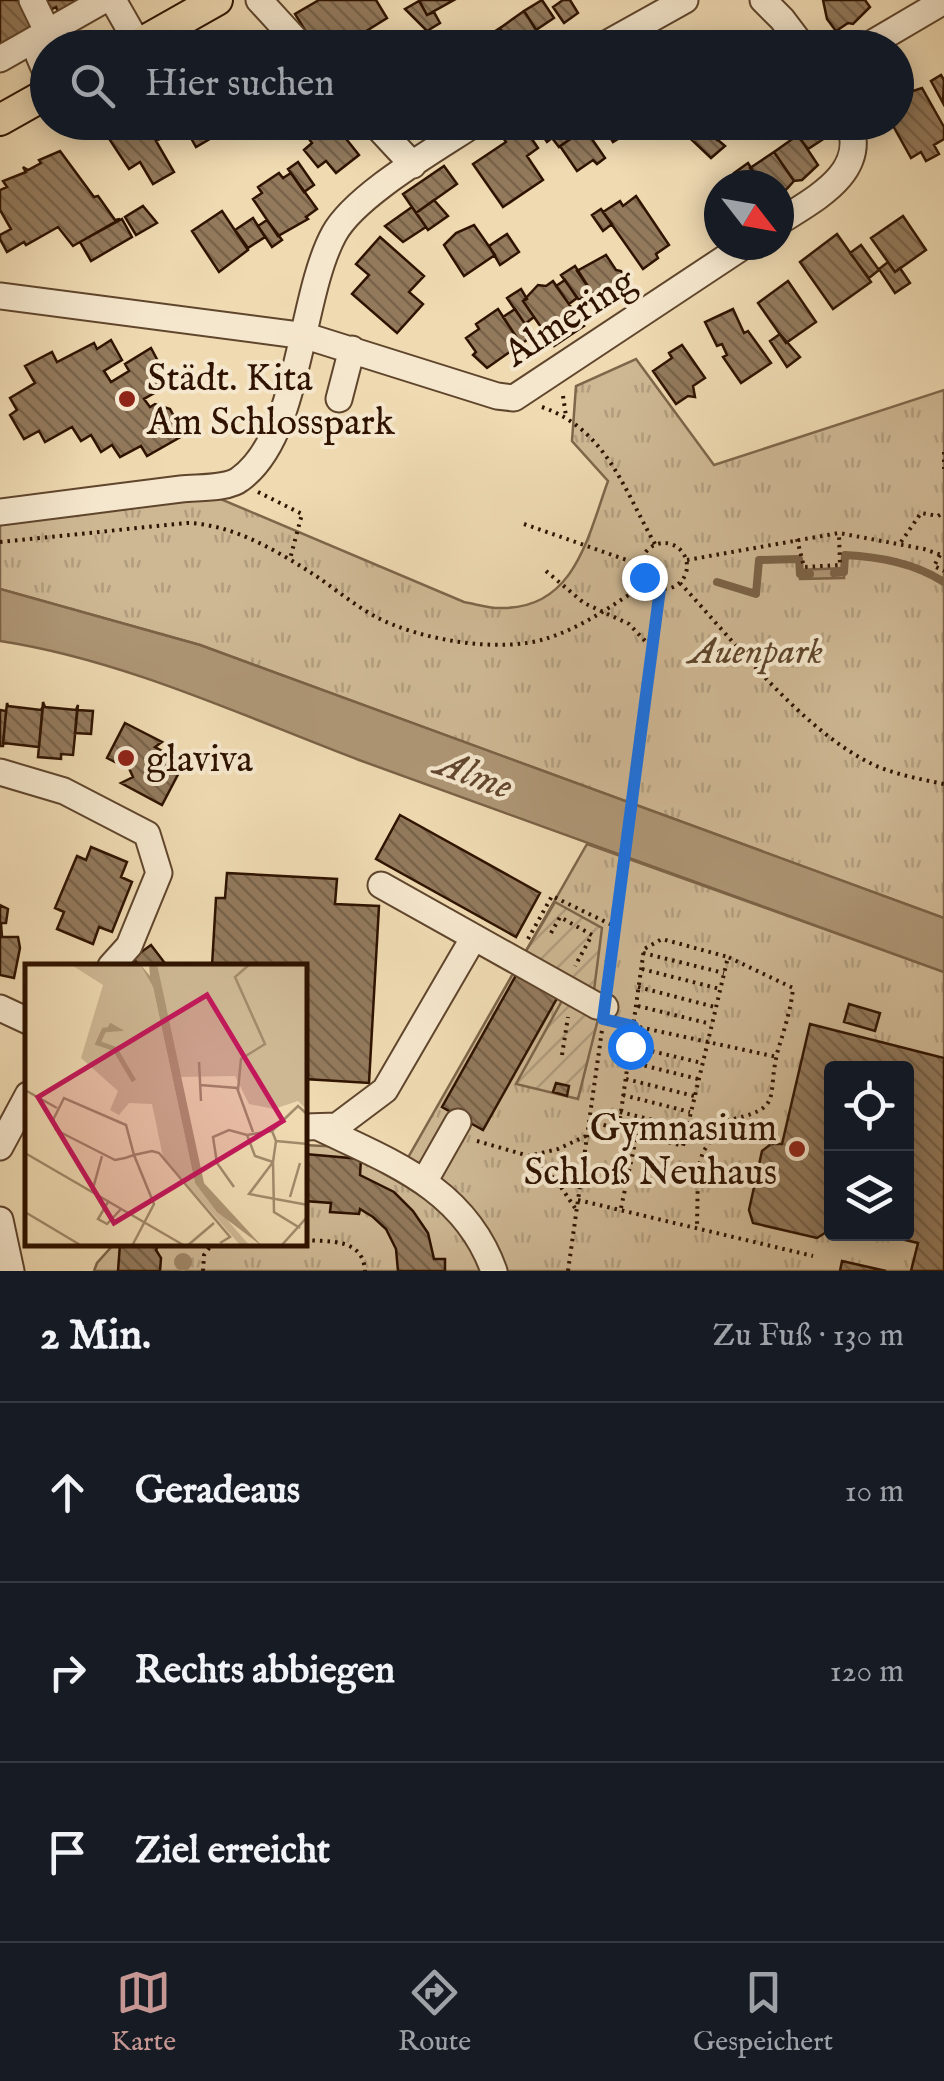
<!DOCTYPE html>
<html lang="de">
<meta charset="utf-8">
<style>
body{margin:0;font-family:"IM FELL English",serif;background:#242831;color:#f1f3f6}
.controls{position:absolute;right:30px;bottom:30px;display:grid;overflow:hidden;border-radius:10px;box-shadow:0 5px 25px #0003}
.controls button{width:90px;height:90px;display:grid;place-items:center;padding:0;border:0;border-bottom:2px solid #363941;background:#171b24;color:#f1f3f6;font:50px sans-serif}
.compass{position:absolute;left:704px;top:170px;width:90px;height:90px;border-radius:50%;background:#171b24;box-shadow:0 5px 25px #0003;rotate:121deg}
.stop{position:absolute;width:30px;height:30px;margin:-22px;border:8px solid #1a73e8;border-radius:50%;background:#fff}
.stop.end{background:#1a73e8;border-color:#fff;box-shadow:0 2px 10px #0008}
.list{margin:0;padding:0;list-style:none}
h2{display:flex;justify-content:space-between;align-items:center;height:130px;margin:0;padding:0 40px;font-size:42px}
h2 small{font-size:32px;font-weight:400;color:#9ea1a6}
.list li{display:grid;grid-template-columns:65px 1fr auto;gap:30px;align-items:center;box-sizing:border-box;height:180px;padding:0 40px;border-top:2px solid #363941}
.list b{display:block;font-size:38px;white-space:nowrap}
.list em{font-size:32px;font-style:normal;color:#9ea1a6}
.icon{flex:none;width:55px;height:55px;fill:none;stroke:currentColor;stroke-width:2;stroke-linecap:round;stroke-linejoin:round}
.map{position:relative;flex:none;width:944px;height:1271px;overflow:hidden}
.search{position:absolute;background:#171b24;box-shadow:0 5px 25px #0003;left:30px;right:30px;top:30px;height:110px;display:flex;align-items:center;gap:25px;box-sizing:border-box;padding:0 35px;border-radius:55px;color:#9ea1a6;font-size:38px}
.sheet{height:670px;background:#171b24}
nav{display:flex;justify-content:space-around;align-items:center;box-sizing:border-box;height:140px;border-top:2px solid #363941;background:#171b24;font-size:28px;color:#9ea1a6}
nav a{display:grid;justify-items:center;gap:5px}
nav .on{color:#c59692}
.map>svg:first-child{display:block}
</style>
<div class="map">
<svg width="944" height="1271" viewBox="0 0 944 1271">
<defs>
<pattern id="park-tufts" width="24" height="20" patternUnits="userSpaceOnUse" patternTransform="scale(2.5)"><rect width="24" height="20" fill="#ceb894"/><path d="M3 7l-1-3M5 7V3M7 7l1-3M15 17l-1-3M17 17v-4M19 17l1-3" fill="none" stroke="#b19d7e"/></pattern>
<pattern id="garden-furrows" width="10" height="10" patternUnits="userSpaceOnUse" patternTransform="scale(2.5)"><rect width="10" height="10" fill="#ceb894"/><path d="M-1 1l2-2M0 10L10 0M9 11l2-2" fill="none" stroke="#b19d7e"/></pattern>
<pattern id="building-back-hatch" width="6" height="6" patternUnits="userSpaceOnUse" patternTransform="scale(2.5)"><rect width="6" height="6" fill="#937a5d"/><path d="M-1 5l2 2M0 0l6 6M5-1l2 2" fill="none" stroke="#78634a"/></pattern>
</defs>
<rect width="100%" height="100%" fill="#efdab2"/>
<filter id="stains"><feTurbulence type="fractalNoise" baseFrequency=".002" numOctaves="4"/><feColorMatrix values="0 0 0 0 .2 0 0 0 0 .09 0 0 0 0 .02 0 0 0 .5 -.17"/></filter>
<radialGradient id="worn" r=".72"><stop offset=".6" stop-color="#630" stop-opacity="0"/><stop offset="1" stop-color="#630" stop-opacity=".3"/></radialGradient>
<!-- park -->
<path fill="url(#park-tufts)" stroke="#7e664a" stroke-width="2.5" fill-rule="evenodd" d="M636 359 714 465 944 390V918L200 645 0 589V521L204 492 464 602C476 604 490 609 503 608 575 608 588 536 608 481L572 441 576 386Z
M587 844 944 972V1271H94L97 1263 114 1244H305V1145L361 1148 406 1161ZM832 1068H906V1234H832Z"/>
<!-- garden -->
<path fill="url(#garden-furrows)" stroke="#7e664a" stroke-width="2.5" d="M555 902 602 928 593 998 523 956Z
M563 999 598 1019 578 1099 516 1084Z"/>
<!-- water -->
<path fill="#ae9675" stroke="#7b6246" stroke-width="2.5" d="M844 568V578L800 579 799 570Z
M0 589 200 645 944 918V972C749 902 554 832 359 760 243 716 124 660 0 641Z"/>
<g fill="none" stroke-linecap="round" stroke-linejoin="round">
<!-- stream -->
<path stroke="#7b6246" stroke-width="8" d="M834 573 844 572 845 555C880 557 914 563 944 582
M717 582 756 594 759 560 799 559 800 574H810"/>
</g>
<!-- building -->
<path fill="url(#building-back-hatch)" stroke="#2f1300" stroke-width="2.5" d="M0 0H20L34 25 0 45Z
M21 0H86L63 23 56 7 32 20Z
M319 0H376L387 18 339 48H322L316 37 311 40 295 14Z
M419 0H454L427 15Z
M542 0 554 18 536 30 524 11Z
M563 0H570L578 13 564 23 553 7Z
M823 0H865L870 7 853 24 848 23 836 31 827 19Z
M419 1 427 15 434 12 440 23 427 31 405 9Z
M524 11 546 45 542 48H513L500 28Z
M500 28 513 48H482L478 42Z
M253 33 258 42 240 48 237 42Z
M941 75 944 80 943 103 931 81Z
M908 82 913 91 922 88 944 127V139L934 145 939 154 926 161 921 152 911 158 891 122H896V101L902 97 897 88Z
M112 122H158L166 136 156 141 174 172 153 184 140 162 129 169 102 128Z
M182 122H239L196 147Z
M315 122 335 125 359 155 336 173 326 161 318 167 304 150 312 143 303 131Z
M401 122H428L408 135Z
M542 122H580L585 129 559 147 552 138 547 142 538 129 544 125Z
M614 122H636L639 126 613 142 601 123Z
M699 122H737L717 140Z
M807 122H810L822 140 808 149 794 131Z
M521 123 538 148 527 156 543 180 503 207 473 164 506 142 502 136Z
M585 129 605 158 597 164 593 160 577 171 560 146Z
M705 129 725 146 711 158 692 140Z
M798 135 818 165 802 180 794 181 774 152Z
M60 151 94 197 98 196 115 220 120 219 73 246 58 227 26 245 24 242 7 252 0 239V235L11 229 0 210V190L7 187 3 181 26 172 23 167 28 170 41 163 39 160Z
M774 152 794 181 783 193 779 192V185H762L750 168Z
M298 162 314 185 304 192 288 169Z
M748 163 760 182 756 185H742L734 173Z
M444 166 457 184 416 213 403 194Z
M279 173 283 178 291 173 317 209 306 217 308 219 278 236 253 199 262 193 258 187Z
M636 196 669 245 656 254 658 258 643 269 603 212 620 201 623 206Z
M434 200 448 216 428 230 416 213Z
M143 206 157 223 136 235 125 217Z
M412 207 426 227 403 242 385 226Z
M601 209 612 224 603 231 592 215Z
M222 211 248 250 219 272 192 231Z
M903 216 926 250 895 272 871 238Z
M253 218 265 237 248 248 235 230Z
M122 219 132 237 91 261 80 242Z
M267 220 282 240 272 247 258 226Z
M474 225 495 255 464 276 444 245 456 233Z
M507 234 519 252 500 265 489 246Z
M837 234 871 282 833 309 800 262Z
M380 237 424 276 409 292 423 304 397 333 352 294 369 275 356 264Z
M861 245 879 270 869 278 850 253Z
M606 255 616 270 621 271 629 289 602 307 577 271Z
M888 262 895 272 900 268 910 283 895 293 879 269Z
M575 266 591 291 579 300 561 275Z
M565 280 577 298 569 304 556 286Z
M553 281 584 326 554 346 523 301 538 285 546 286Z
M788 281 816 322 786 343 758 303Z
M521 289 527 299 523 301 534 317 525 324 507 298Z
M498 309 521 344 487 368 473 355 476 352 466 338 479 329 476 324Z
M515 309 533 336 521 344 503 317Z
M733 309 744 333 748 331 771 363 741 383 723 357 727 355 722 344 717 346 705 322Z
M780 334 800 357 787 367 770 341Z
M111 340 122 360 104 371 111 382 129 371 125 364 151 348 170 384 144 399 150 407 155 404 170 409 184 435 147 456 141 446 120 457 112 445 101 452 91 435 81 441 72 427 45 442 39 431 24 439 10 415 17 410 10 398 35 383 25 366 52 352 57 362 94 343 97 349Z
M682 345 705 378 693 386 695 397 688 396 676 404 653 371 672 358 669 353Z
M43 702 45 707 76 710 78 705 73 755 61 754V759L38 757Z
M7 703 8 706 41 710 43 706 39 747 3 743Z
M0 710 6 711 3 746H0Z
M77 710 93 711 91 734 75 733Z
M125 723 162 742 155 747 184 763 162 805 121 783 133 777 127 764 123 766 107 758Z
M400 815 540 893 516 937 376 859Z
M91 847 127 862 121 877 132 882 112 932 99 927 93 944 57 929 64 912 55 908 77 856 86 860Z
M227 873 337 879 335 904 379 906 369 1083 305 1079V966H212L216 898H225Z
M0 905 8 909 6 923H1L2 937H18L20 948 14 978 0 975Z
M151 945 164 962 159 966H139L133 958Z
M519 970 560 993 483 1130 442 1107Z
M849 1004 880 1013 875 1031 844 1022Z
M810 1024 944 1058V1271H911L918 1243 879 1234H906V1068H832V1222L828 1231 817 1238 753 1223 749 1210 762 1151 771 1144H782Z
M556 1083 569 1086 567 1096 553 1092Z
M305 1154 361 1159 360 1175 394 1192 413 1211 428 1233 434 1259H445V1271H398L396 1249 386 1229 373 1217 360 1209 359 1214 330 1212 331 1203 305 1201Z
M120 1244H159L156 1250 161 1258 160 1271H118Z
M842 1261 886 1271H840Z"/>
<g fill="none" stroke-linecap="round" stroke-linejoin="round">
<defs>
<path id="minor" d="M32 0 48 33 39 56 48 77
M113 0 138 44
M259 0 303 48
M763 0 782 19 804 48
M599 48 685 0
M864 48 944 1
M0 59 104 0
M373 122 413 165
M779 222C814 199 869 173 849 122
M0 296 306 336 497 396 514 398 745 245
M339 399 352 349
M0 512C60 504 121 497 181 489 197 487 228 489 240 479 301 435 299 298 334 234 355 195 438 148 477 122
M0 772 64 791 147 834 159 873 129 946 111 966
M381 885 597 1006 605 1007
M0 1008 28 1021
M305 1127 337 1126 385 1090 474 937
M320 1128C393 1163 465 1189 494 1271
M0 1147 28 1095
M424 1182 458 1122
M0 1220 11 1271"/>
<path id="major" d="M132 48 217 0
M0 120 48 93"/>
</defs>
<!-- minor casing -->
<use href="#minor" stroke="#5f452c" stroke-width="29"/>
<!-- major casing -->
<use href="#major" stroke="#2f1300" stroke-width="34"/>
<!-- path -->
<path stroke="#2f1300" stroke-width="4" stroke-dasharray="2.5 5" stroke-linecap="butt" d="M563 396 566 416
M542 407C607 430 624 490 655 544
M944 452V469
M258 492 302 514 290 559
M524 524 641 565
M797 539 804 567 840 565 839 535
M0 542 187 523C231 524 276 550 313 574 334 588 354 605 376 617 420 640 501 654 548 638 585 626 616 603 648 582
M901 542 921 513 938 516 944 512
M641 566a23 23 0 1 1 46 0a23 23 0 1 1-46 0Z
M940 555 934 566 944 571
M687 560 839 533 924 549 944 556
M546 571 584 603 629 624 650 646
M680 583C735 642 799 727 870 763 892 774 920 779 944 784
M551 933 560 917 592 935 575 966
M528 939 552 896 616 927
M643 953 724 973
M642 969 720 989
M608 981 660 589
M638 987 715 1007
M638 1006 711 1024
M625 1024 777 1057
M630 1046 702 1063
M562 1055 568 1017
M630 1062 698 1079
M626 1079 694 1096
M623 1095 690 1112
M620 1112 686 1128
M589 1121 683 1146 728 957 793 988C791 1010 784 1030 778 1050 765 1100 787 1108 724 1121L703 1152 698 1168 697 1228
M619 1126 644 949 662 939 728 957
M477 1141 529 1156 558 1149 586 1136
M529 1156 557 1181 575 1208
M578 1200 813 1256
M621 1208 637 1134
M305 1240C330 1242 363 1238 365 1271
M203 1271 204 1255 212 1244
M568 1271 602 1030"/>
<!-- minor -->
<use href="#minor" stroke="#f5e7cd" stroke-width="25"/>
<!-- major -->
<use href="#major" stroke="#efdab2" stroke-width="30"/>
</g>
<!-- trees -->
<circle fill="#a08868" cx="183" cy="1262" r="9"/>
<g fill="none" stroke-linecap="round" stroke-linejoin="round">
<!-- route -->
<path stroke="#1a73e8" stroke-width="12" d="M630 1046 633 1026 603 1019 660 589 644 577"/>
</g>
<!-- markers -->
<g fill="#8f2418" stroke="#f5e7cd" stroke-width="4">
<circle cx="127" cy="399" r="10"/>
<circle cx="126" cy="758" r="10"/>
<circle cx="797" cy="1149" r="10"/>
</g>
<g text-anchor="middle" stroke-width="8" stroke-linejoin="round" paint-order="stroke">
<!-- street labels -->
<g font-size="38" fill="#2f1300" stroke="#f5e7cd">
<text transform="translate(569 316) rotate(-33)" y="13">Almering</text>
</g>
<!-- poi labels -->
<g font-size="38" fill="#2f1300" stroke="#f5e7cd" text-anchor="start">
<text x="147" y="390">Städt. Kita<tspan x="147" dy="44">Am Schlosspark</tspan></text>
<text x="146" y="771">glaviva</text>
<text x="777" y="1140" text-anchor="end">Gymnasium<tspan x="777" dy="44">Schloß Neuhaus</tspan></text>
</g>
<!-- park labels -->
<g font-size="38" font-style="italic" fill="#5f452c" stroke="#f5e7cd">
<text x="756" y="663">Auenpark</text>
</g>
<!-- water labels -->
<g font-size="40" font-style="italic" fill="#62472f" stroke="#f5e7cd">
<text transform="translate(475 773) rotate(20)" y="14">Alme</text>
</g>
</g>
<!-- overview -->
<g transform="translate(25 964)">
<rect width="282" height="282" fill="#efdab2"/>
<path d="M45 0H115L128 23 170 219 225 282H216L138 193 127 140 104 139 94 151 85 146 93 127 56 94 78 21ZM132 0H282V146L273 137 249 145 224 140 210 112 154 113Z" fill="#ceb894"/>
<path d="M115 0 125 12 124 0H132L179 219 237 282 192 248 170 219 128 23Z" fill="#ae9675"/>
<path fill="none" stroke="#ae9675" stroke-width="5" d="M84 61 91 65 79 66 73 79 90 85 109 117"/>
<path fill="none" stroke="#a28a6b" stroke-width="2.5" d="M174 98 176 137M175 121 212 124 228 168M0 126 32 144M213 126 216 95 240 80 210 13 225 0M247 167 251 177 248 198 230 192 222 171ZM247 167 273 142 283 151M251 177 283 180M0 189 160 282M248 198 224 230 283 241M248 198 249 248 275 264M209 223 192 199 188 173 204 166 222 171M67 228 77 192M265 233 275 199M83 238 73 255 82 260 96 245M0 248 57 282M107 282 129 240 109 191 101 161 39 134 28 156 31 166 90 196 100 194 109 191 127 187 134 189 205 273 195 279M162 282 189 259M256 282 283 252"/>
<path fill="#c2185b" fill-opacity="0.15" stroke="#c2185b" stroke-width="5" d="M182 31 258 157 89 259 13 133Z"/>
<rect width="282" height="282" fill="none" stroke="#2f1300" stroke-width="5"/>
</g>
<rect width="100%" height="100%" filter="url(#stains)"/>
<rect width="100%" height="100%" fill="url(#worn)"/>
</svg>
<div class="controls">
<button><svg class="icon" aria-label="locate" viewBox="0 0 24 24"><circle cx="12" cy="12" r="6"/><path d="M12 2v4M12 18v4M2 12h4M18 12h4"/></svg></button>
<button><svg class="icon" aria-label="layers" viewBox="0 0 24 24"><path d="M12 4l9 5-9 5-9-5zM3 14l9 5 9-5"/></svg></button>
</div>
<svg class="compass" viewBox="-18 -18 36 36"><path d="M0-13l5 13h-10z" fill="#e53935"/><path d="M0 13l5-13h-10z" fill="#9ea1a6"/></svg>
<div class="stop" style="left:630px;top:1046px"></div>
<div class="stop end" style="left:644px;top:577px"></div>
<div class="search"><svg class="icon" aria-label="search" viewBox="0 0 24 24"><circle cx="10" cy="10" r="6"/><path d="M15 15l6 6"/></svg>Hier suchen</div>
</div>
<section class="sheet">
<h2>2 Min.<small>Zu Fuß · 130 m</small></h2>
<ul class="list">
<li><svg class="icon" aria-label="ahead" viewBox="0 0 24 24"><path d="M12 20V5M6 11l6-6 6 6"/></svg><div><b>Geradeaus</b></div><em>10 m</em></li>
<li><svg class="icon" aria-label="right" viewBox="0 0 24 24"><path d="M7 20v-9h11M14 6l5 5-5 5"/></svg><div><b>Rechts abbiegen</b></div><em>120 m</em></li>
<li><svg class="icon" aria-label="arrive" viewBox="0 0 24 24"><path d="M6 21V4h12l-3 4 3 4H6"/></svg><div><b>Ziel erreicht</b></div></li>
</ul>
</section>
<nav>
<a class="on"><svg class="icon" aria-label="map" viewBox="0 0 24 24"><path d="M3 6l6-2 6 2 6-2v14l-6 2-6-2-6 2zM9 4v14M15 6v14"/></svg>Karte</a>
<a><svg class="icon" aria-label="directions" viewBox="0 0 24 24"><path d="M12 3l9 9-9 9-9-9zM9 14v-3h6M13 9l2 2-2 2"/></svg>Route</a>
<a><svg class="icon" aria-label="saved" viewBox="0 0 24 24"><path d="M7 4h10v16l-5-4-5 4z"/></svg>Gespeichert</a>
</nav>
